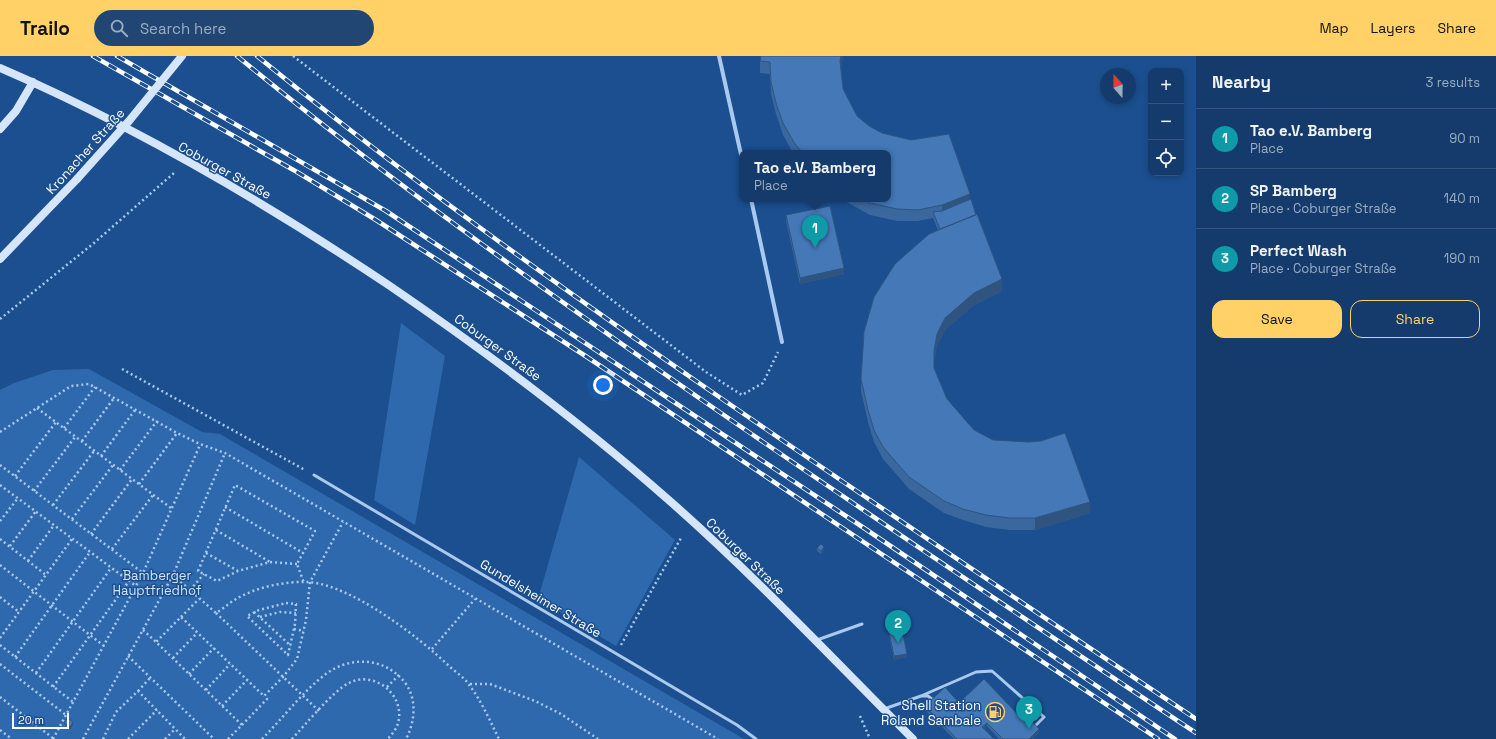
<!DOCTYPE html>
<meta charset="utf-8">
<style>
body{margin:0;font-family:"Space Grotesk",sans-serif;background:#214673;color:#f1f3f6}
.controls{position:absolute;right:12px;top:12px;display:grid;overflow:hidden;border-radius:8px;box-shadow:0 2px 6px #0003}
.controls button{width:36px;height:36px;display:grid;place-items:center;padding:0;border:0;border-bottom:1px solid #33557e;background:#143b6b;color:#f1f3f6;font:20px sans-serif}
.compass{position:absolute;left:1100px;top:12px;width:36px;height:36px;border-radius:50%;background:#143b6b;box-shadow:0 2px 6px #0003;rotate:340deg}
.scale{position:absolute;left:12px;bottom:10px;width:57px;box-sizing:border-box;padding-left:4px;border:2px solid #fff;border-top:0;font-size:11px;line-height:14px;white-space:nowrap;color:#fff;-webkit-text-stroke:3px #1b4f8f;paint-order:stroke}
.you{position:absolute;left:603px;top:329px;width:14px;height:14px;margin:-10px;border:3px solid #fff;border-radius:50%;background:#1a73e8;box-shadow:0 0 0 6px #1a73e833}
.badge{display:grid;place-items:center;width:26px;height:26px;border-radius:50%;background:#ffd166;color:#fff;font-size:13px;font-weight:700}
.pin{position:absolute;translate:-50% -33px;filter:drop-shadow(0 1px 2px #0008)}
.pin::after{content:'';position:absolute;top:21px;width:14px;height:12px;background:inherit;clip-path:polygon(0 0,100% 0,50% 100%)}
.popup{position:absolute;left:739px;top:94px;width:152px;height:52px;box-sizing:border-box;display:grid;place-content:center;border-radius:8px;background:#143b6b;filter:drop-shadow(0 1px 3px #0005);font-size:13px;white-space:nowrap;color:#9dadc1}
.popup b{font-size:15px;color:#f1f3f6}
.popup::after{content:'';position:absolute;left:50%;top:100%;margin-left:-8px;border:8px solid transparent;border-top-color:#143b6b}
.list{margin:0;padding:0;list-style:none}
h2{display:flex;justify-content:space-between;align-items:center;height:52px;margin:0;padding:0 16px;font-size:17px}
h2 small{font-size:13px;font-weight:400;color:#9dadc1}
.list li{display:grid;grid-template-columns:26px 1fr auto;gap:12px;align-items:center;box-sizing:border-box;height:60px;padding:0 16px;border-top:1px solid #33557e}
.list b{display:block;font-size:15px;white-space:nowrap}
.list p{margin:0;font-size:13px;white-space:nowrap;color:#9dadc1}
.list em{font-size:13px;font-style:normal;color:#9dadc1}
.actions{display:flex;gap:8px;padding:12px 16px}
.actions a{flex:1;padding:9px 0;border:1px solid #ffd166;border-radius:12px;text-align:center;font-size:14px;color:#ffd166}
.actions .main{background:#ffd166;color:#111}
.icon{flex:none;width:22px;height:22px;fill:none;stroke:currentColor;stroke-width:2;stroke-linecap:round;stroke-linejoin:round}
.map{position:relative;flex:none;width:1196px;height:683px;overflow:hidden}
header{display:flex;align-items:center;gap:24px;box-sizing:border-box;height:56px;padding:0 20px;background:#ffd166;color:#111}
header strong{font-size:19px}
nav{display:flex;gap:22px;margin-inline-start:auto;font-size:14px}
.search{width:280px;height:36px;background:#214673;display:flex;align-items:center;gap:10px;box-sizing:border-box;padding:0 14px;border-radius:22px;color:#9dadc1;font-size:15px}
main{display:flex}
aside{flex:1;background:#143b6b}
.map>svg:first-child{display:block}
</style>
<header>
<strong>Trailo</strong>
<div class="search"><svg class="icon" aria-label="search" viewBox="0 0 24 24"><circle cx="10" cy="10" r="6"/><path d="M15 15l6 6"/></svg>Search here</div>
<nav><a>Map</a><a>Layers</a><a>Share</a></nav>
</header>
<main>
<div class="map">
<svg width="1196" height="683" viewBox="0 0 1196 683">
<rect width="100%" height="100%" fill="#1b4f8f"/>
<!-- green -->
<path fill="#2e69ad" d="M401 267 445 300 415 469 374 444Z
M89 313 202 376 220 378 744 683H0V334L14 327 53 314Z
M579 401 675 484 616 590 538 543Z"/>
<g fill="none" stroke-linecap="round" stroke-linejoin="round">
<!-- path -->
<path stroke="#a9c9ee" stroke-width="2.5" stroke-dasharray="2 3" stroke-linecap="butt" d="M293 0 706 316 742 339 763 327 778 296
M0 263 94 187 174 117
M122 313 305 414
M37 352 171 452
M64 372 95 331
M0 376 71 330 89 328 177 377 200 388 225 397 718 683
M82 385 114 342
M101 400 135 354
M0 409 143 517
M120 414 157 365
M15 420 56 366
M139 428 177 377
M0 429 136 530
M34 435 75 381
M53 449 94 395
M225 451 303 497
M72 463 113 409
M0 465 18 442
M216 474 270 506
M91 478 132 423
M0 483 46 519
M10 490 36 455
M112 493 153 439
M206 497 238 515
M28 505 54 469
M297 508 270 506 238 515 217 525 198 515 235 429 315 475 297 508 304 527
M0 509 104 590
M173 519 216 557C223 553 229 547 236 543 256 531 286 525 309 526 353 530 419 581 450 611 457 617 465 622 470 630 482 646 490 665 499 683
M190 534 204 518
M0 541 19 556
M286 547 296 548 295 568 288 599 247 560 259 554Z
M254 556 291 590
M216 557 319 655
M181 561 199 543
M260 561 280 556 296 557
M294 573 304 575
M143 574 156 586
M0 582 72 483
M0 589 73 646
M621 589 681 482
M432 593 475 543
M128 600 214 683
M15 601 90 496
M173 602 197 577
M0 608 66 659
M36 617 111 512
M189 618 214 592
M470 628H490L535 645 561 658 598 683
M53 631 129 525
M387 631 399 619
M206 634 230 608
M138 635 150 622
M0 641 54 683
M222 650 247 624
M860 660 870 683
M242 669 267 643 264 640
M0 674 12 683
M53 683 143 517 200 389
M83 683 173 519 225 397
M103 683 116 656 138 635 185 683
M128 683 157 654
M165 683 175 673
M228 683 242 669 156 586 181 561 264 640 283 621 297 603 306 564 310 526 343 466
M262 683C282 663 300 639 322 621 348 599 385 600 406 628 417 644 415 666 406 683
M292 683C305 669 334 634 349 627 376 613 408 642 397 670 395 675 391 679 388 683"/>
<!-- lane -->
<path stroke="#a9c9ee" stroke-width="3" d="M314 419 737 669 756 683
M817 584 862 568
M921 640 976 616 992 615 1044 661 1034 671
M884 653 921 640H928L934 645"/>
<!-- street -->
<path stroke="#a9c9ee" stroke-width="4" d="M719 0 742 103
M751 143 782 286"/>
<!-- secondary -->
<path stroke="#d6e6fa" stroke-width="8" d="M0 12C137 71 266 147 390 230 488 297 582 367 671 446 756 521 833 603 913 683
M0 73 16 55 33 26
M0 203 77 123"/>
<defs>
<path id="rail" d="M93 0 297 116 376 164 587 301 1158 683
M117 0 386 155 864 472 1175 683
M237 0C386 122 544 234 702 344 866 457 1031 567 1196 677
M257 0C403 119 557 229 712 336 873 447 1034 555 1196 663"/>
</defs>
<!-- rail casing -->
<use href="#rail" stroke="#fff" stroke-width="4.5"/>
<!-- rail -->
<use href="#rail" stroke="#1b4f8f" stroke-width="3" stroke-dasharray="9" stroke-linecap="butt"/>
<!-- secondary-bridge -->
<path stroke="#d6e6fa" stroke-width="8" d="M77 123 129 65 182 0"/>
</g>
<!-- wall -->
<path fill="#3a679d" d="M761 0H843L841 12 843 33 857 60 869 70 970 143 1002 235 974 249 945 274 937 290 934 306V312L947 343 974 374 1090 457 1035 474H1010L986 471 963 464 944 457 909 433 883 403 874 386 868 366 861 335V323L938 174 933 162 918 165H897L870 159 841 143H888V97H793L783 79 776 58 771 38 770 18 760 17V5Z
M786 159 844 218 800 228 786 165Z
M817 492 824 494 821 498 817 495Z
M888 571 907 601 894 604 888 574Z
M959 647 1025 666 1039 676 1032 683H999L987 670 984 672 994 683H954L925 654V650Z
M64 667 73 669 70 674 64 670Z"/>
<!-- shaded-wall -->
<path fill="#305480" d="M841 0H843L840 17V5Z
M970 138V150L942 161V149Z
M844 212V218L800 228V222Z
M1002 223V235L974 249 945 274 937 290 934 306V295L937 278 945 262 974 237Z
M1090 446V457L1035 474V462Z
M824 491V494L821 498V495Z
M907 598V601L894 604V600Z
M73 666V669L70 674V671Z
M987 667V670L982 674V671Z
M1039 673V676L1032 683H1029Z"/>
<!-- building -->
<path fill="#4478b7" stroke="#305480" d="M761 0H841L840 5 843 33 857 60 869 70 882 77 911 84 949 78 970 138 942 149 918 154 897 153 870 147 863 143H888V97H803L795 88 783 67 776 47 771 26 770 6 760 5Z
M971 143 976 159 940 173 933 156 942 155Z
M830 150 844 212 800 222 786 159Z
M977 158 1002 223 974 237 945 262 937 278 934 295V312L947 343 974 374 993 384 1029 386 1041 385 1065 377 1090 446 1035 462H1010L986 459 963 453 944 445 909 421 883 391 874 374 868 354 861 323 864 276 874 241 895 208 929 178Z
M821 488 824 491 821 495 817 492Z
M901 568 907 598 894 600 888 571Z
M984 623 1025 666 1029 662 1039 673 1029 683H1003L987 667 982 671 994 683H957L925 650 945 631 959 647Z
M68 662 73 666 70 671 64 667Z"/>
<!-- icons -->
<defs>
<symbol id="fuel-ring" viewBox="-11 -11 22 22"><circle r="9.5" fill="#1b4f8f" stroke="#ffd166" stroke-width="1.5"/><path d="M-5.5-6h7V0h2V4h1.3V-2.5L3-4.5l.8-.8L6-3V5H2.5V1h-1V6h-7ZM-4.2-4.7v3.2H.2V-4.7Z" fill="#ffd166"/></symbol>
</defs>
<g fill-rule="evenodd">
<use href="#fuel-ring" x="984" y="645" width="22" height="22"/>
</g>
<g text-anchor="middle" stroke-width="3" stroke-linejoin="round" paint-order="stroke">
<!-- street labels -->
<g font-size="13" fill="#fff" stroke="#1b4f8f">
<text transform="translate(85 95) rotate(-48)" y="5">Kronacher Straße</text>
<text transform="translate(225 114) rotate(29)" y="5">Coburger Straße</text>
<text transform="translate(498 291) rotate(36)" y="5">Coburger Straße</text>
<text transform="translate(746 500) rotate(44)" y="5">Coburger Straße</text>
<text transform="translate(541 542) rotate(31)" y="5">Gundelsheimer Straße</text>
</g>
<!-- park labels -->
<g font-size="13" fill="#cfe3fa" stroke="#1b4f8f">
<text x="157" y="524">Bamberger<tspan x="157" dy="15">Hauptfriedhof</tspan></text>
</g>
<!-- poi labels -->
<g font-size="13" fill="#fff" stroke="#1b4f8f" text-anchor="end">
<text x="981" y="654">Shell Station<tspan x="981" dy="15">Roland Sambale</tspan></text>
</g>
</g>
</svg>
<div class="controls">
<button>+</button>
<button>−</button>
<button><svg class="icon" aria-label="locate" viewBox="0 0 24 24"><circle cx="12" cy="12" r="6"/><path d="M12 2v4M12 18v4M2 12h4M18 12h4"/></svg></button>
</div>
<svg class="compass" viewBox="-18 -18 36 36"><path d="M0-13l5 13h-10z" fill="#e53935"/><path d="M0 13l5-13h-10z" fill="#9dadc1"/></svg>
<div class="scale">20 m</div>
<div class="you"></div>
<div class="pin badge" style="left:815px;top:192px;background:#0f9aa8">1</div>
<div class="popup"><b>Tao e.V. Bamberg</b>Place</div>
<div class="pin badge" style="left:898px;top:587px;background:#0f9aa8">2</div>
<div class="pin badge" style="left:1029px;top:673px;background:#0f9aa8">3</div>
</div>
<aside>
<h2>Nearby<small>3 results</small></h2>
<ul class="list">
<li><span class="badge" style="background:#0f9aa8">1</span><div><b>Tao e.V. Bamberg</b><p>Place</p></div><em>90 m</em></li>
<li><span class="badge" style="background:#0f9aa8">2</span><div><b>SP Bamberg</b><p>Place · Coburger Straße</p></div><em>140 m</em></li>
<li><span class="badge" style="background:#0f9aa8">3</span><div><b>Perfect Wash</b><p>Place · Coburger Straße</p></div><em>190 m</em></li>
</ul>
<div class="actions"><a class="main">Save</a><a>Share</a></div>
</aside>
</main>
